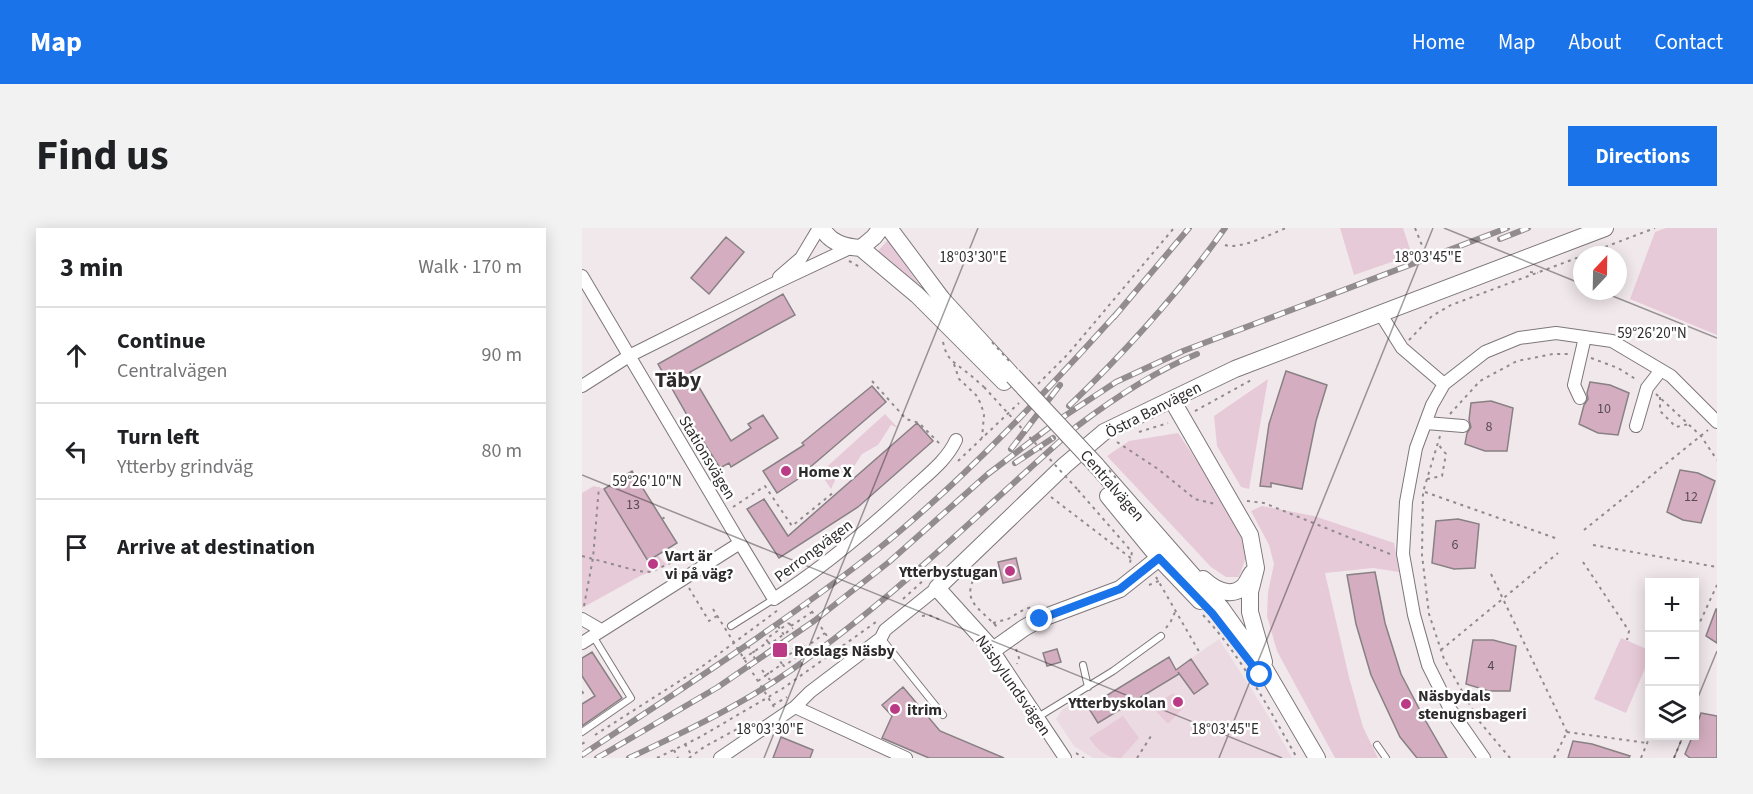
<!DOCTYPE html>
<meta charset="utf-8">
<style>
body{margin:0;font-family:"Source Sans 3",sans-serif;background:#f2f2f2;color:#202124}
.controls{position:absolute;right:18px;bottom:18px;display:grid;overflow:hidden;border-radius:0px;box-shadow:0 3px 15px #0003}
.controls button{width:54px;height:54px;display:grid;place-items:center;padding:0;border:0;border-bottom:2px solid #e0e0e0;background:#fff;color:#202124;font:30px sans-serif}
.compass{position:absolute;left:991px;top:18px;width:54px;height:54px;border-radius:50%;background:#fff;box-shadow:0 3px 15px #0003;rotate:22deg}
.stop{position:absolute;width:18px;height:18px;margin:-14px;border:4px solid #1a73e8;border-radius:50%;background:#fff}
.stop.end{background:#1a73e8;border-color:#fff;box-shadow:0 2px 6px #0008}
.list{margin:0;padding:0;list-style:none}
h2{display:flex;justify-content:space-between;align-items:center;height:78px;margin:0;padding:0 24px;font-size:26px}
h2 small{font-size:20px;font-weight:400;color:#757577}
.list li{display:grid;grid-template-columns:39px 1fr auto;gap:18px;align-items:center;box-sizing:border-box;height:96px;padding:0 24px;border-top:2px solid #e0e0e0}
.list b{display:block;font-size:22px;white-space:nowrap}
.list p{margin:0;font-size:20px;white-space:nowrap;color:#757577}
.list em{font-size:20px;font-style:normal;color:#757577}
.icon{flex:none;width:33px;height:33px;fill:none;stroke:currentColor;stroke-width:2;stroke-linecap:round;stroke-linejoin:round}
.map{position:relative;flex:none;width:1135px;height:530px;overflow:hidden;border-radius:0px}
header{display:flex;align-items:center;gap:36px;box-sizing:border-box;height:84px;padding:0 30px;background:#1a73e8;color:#fff}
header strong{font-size:28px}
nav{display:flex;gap:33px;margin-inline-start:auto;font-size:21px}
.intro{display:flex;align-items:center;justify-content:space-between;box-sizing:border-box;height:144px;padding:0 36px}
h1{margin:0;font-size:42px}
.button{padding:15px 27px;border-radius:0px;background:#1a73e8;color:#fff;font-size:21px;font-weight:700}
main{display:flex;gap:36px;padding:0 36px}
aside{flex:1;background:#fff;border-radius:0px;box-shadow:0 3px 15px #0003}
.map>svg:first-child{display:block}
</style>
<header>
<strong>Map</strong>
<nav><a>Home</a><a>Map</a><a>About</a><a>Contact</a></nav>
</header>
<div class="intro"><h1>Find us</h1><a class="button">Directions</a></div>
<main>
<aside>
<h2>3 min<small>Walk · 170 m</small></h2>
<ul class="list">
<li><svg class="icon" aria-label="ahead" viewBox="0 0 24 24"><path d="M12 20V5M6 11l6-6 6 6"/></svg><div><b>Continue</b><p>Centralvägen</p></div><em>90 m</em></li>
<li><svg class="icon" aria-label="left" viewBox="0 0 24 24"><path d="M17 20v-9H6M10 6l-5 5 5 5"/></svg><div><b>Turn left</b><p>Ytterby grindväg</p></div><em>80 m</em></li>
<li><svg class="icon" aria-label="arrive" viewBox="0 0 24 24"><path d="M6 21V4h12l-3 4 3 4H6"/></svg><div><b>Arrive at destination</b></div></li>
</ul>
</aside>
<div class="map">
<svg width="1135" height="530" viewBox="0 0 1135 530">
<rect width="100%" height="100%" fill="#f1e8ec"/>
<!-- built -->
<path fill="#ebdae2" d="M637 411 681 479 710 530H511L492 518 474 491 480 482 498 470 506 479 587 429 594 441Z"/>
<!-- green -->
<path fill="#e7cad7" d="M758 0H821L830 27 772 47Z
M1084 0H1135V107L1048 71 1073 4Z
M306 12 338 58 295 24Z
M686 151 667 261 659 259 635 218 632 188Z
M303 186 316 200 309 197 296 217 280 226 271 240 255 248 249 261 238 245Z
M596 205 636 264 660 311 664 329 657 349H644L629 339 525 228 547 213Z
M12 258 22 261 66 333 76 327 85 337 58 348 0 380V265Z
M680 278 732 288 812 315 817 344 791 340 743 345 767 449 781 499 796 530H753L695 423 685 388 686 364 692 336 687 317 669 283Z
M1039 410 1067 422V431L1044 485 1012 471Z
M591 465 602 479 586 496 570 479Z
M541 488 557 510 539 530C523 530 516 522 507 510Z"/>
<!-- building -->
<path fill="#d4aec0" stroke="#888083" stroke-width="1.5" d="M144 9 162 24 127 66 109 50Z
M201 66 213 87 108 144 149 213 169 200 166 196 181 187 196 210 149 239 147 235 138 240 109 194 76 136Z
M704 143 745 157 734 193 720 261 689 255V259L678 258 687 196Z
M1008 154 1028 157 1047 165 1036 207 1016 205 997 196 1002 177 1006 171 1005 165Z
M290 158 304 174 226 241 228 243 195 265 181 243 222 217 220 215Z
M909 173 931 180 925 223H903L883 216 885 205 889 199 887 192 889 175Z
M335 195 351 213 276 279 197 330 165 281 182 271 206 308Z
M1098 242 1116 245 1133 253 1119 295 1101 292 1085 284Z
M50 243 95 315 66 333 22 261Z
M876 291 897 296 893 340 872 341 850 335 854 293Z
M434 330 439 351 421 355 416 334Z
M793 344 803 395 819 446 842 490 865 530H835L818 509 789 447 774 396 765 347Z
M1134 381H1135V415L1124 408Z
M891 412H911L934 418 928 463H907L884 456Z
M475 421 479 434 465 438 461 425Z
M10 424 40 470 0 498V476L13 468 0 448V430Z
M587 429 594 442 609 431 626 456 612 466 596 444 597 446 516 495 506 479Z
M321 459 358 503 422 530H347L300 510 310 488 300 477Z
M1119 485 1135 488V530H1108L1103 526 1111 507H1113V502Z
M199 509 231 522 228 530H191Z
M991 513 1010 516 1048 528 1047 530H986Z"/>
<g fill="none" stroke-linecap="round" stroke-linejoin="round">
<defs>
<path id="lane" d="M149 398 192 371
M299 410 361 487
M501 437 506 459
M456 489 531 443 579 408
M0 504 49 470 11 408
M795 517 804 530"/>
<path id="street" d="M0 48 158 315
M197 49 219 30 237 0
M798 85 820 120 862 156 850 177 834 220 824 274 821 326 832 387 846 437 868 481 902 530
M862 156 903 124 937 110 974 105 1030 113 1089 148 1135 194
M0 158 47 128 187 58 270 19
M998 170 992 157 1003 109
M844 195 881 198
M1054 198 1065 160 1079 142
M0 391 19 402
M0 415 158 315 192 371C242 339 287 301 331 260 346 246 365 232 374 212
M411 422 483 530
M213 479 324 530
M138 530 213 479 228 464 299 410 303 402 355 360"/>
<path id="secondary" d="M240 0C248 15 263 19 279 20L292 9 299 0
M307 0 360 71 428 145
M279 20 335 67 422 154
M590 172 668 307 674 340 668 364V384L682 434
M514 237 639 380 684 443 735 530
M526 268 577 330 618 373
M577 330 538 361 458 391 442 400 411 422 355 360 483 237 522 204 653 141 1023 0
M621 351C632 361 649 371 662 358 665 355 667 349 670 345"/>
</defs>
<!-- lane casing -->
<use href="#lane" stroke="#7e777a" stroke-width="8"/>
<!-- street casing -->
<use href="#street" stroke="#7e777a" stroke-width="14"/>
<!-- secondary casing -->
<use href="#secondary" stroke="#7e777a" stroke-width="18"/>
<!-- path -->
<path stroke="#908a8d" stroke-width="2" stroke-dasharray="3 4.5" stroke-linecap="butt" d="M833 0 843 25
M643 17C658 22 689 6 704 0
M1002 27 1073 0
M267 33 278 39
M948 44 956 45
M827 112 850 88 869 77 1000 28
M361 114C365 132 370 132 383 143 390 148 396 154 402 159
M1009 130 1036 140 1055 152
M372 136 377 151 394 167 399 176 402 187 400 210
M290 153 324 191 337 195 358 216
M456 156 486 126 592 0
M1074 166 1119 208 1135 232
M1078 169V183L1094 199 1107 196
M613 183 671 151
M868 186 898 153 935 133 971 126H986
M557 204 586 195
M858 208 841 264 840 327 847 386 862 431 897 493 928 530
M535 214 576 241 613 271 633 276
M376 233 437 175
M845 251 860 248 864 226 856 216
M496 262 550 324 548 335
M843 264 976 311
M469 269 550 331
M665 273 682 275 808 326
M151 279 183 258 210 298 252 264
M80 291 83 289
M1002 302 1126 202
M1011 317 1135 339
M0 328 56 343 69 344 99 330 103 336
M1001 334 1047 403 1045 412
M398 340C376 373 395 377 417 401
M909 346 985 504
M574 349 619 427
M567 357 579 352
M107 360 127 393 135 388
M321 371 343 351
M225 377 234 389
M2 378 11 330 17 259
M621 387C660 429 687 481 715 530
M340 388 347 387 361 393
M207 395 211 400
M411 395 426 391 443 381 450 379
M196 398 204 410
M209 398 230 384
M239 399 247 411
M584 400 589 393 594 382
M1112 407 1135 357
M221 417 225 422
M166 418 170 425
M211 420 218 431
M223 420 243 405
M434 421 437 430 435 436
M859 422 976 325
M173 423 170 425 173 431
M180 442 184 447
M187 445 184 447 188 452
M0 463 2 467 0 469
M191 477 205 469
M985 504 1065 515
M13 507 118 440 196 382
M0 516 6 512
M103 516 110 528
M92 522 96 530
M494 525 502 530
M75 530 118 509 200 461 294 394
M107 530 122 519 157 500
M555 530 571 505
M972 530 985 504
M1059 530 1068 508
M1092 530 1101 508"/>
<!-- lane -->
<use href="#lane" stroke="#fff" stroke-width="6"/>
<!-- street -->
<use href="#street" stroke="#fff" stroke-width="12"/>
<!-- secondary -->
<use href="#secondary" stroke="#fff" stroke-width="16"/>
<defs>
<path id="rail" d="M918 11 946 0
M532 89 607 0
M487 178C544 123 597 65 643 0
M429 221 478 157
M433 235 471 210
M0 527C99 461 201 396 295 322 383 251 461 167 537 83
M15 530 136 459 232 393 307 334 406 246 481 189 534 154 601 123 925 0
M47 530C98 506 149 482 196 451 304 379 396 285 494 199 531 171 571 144 615 126"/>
</defs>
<!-- rail casing -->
<use href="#rail" stroke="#928c8e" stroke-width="6"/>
<!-- rail -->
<use href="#rail" stroke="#fff" stroke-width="4" stroke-dasharray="11" stroke-linecap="butt"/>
<defs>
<path id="secondary-bridge" d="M431 148 514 237"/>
</defs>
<!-- secondary-bridge casing -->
<use href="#secondary-bridge" stroke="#7e777a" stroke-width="18" stroke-linecap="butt"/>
<!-- path-bridge -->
<path stroke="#908a8d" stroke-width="2" stroke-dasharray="3 4.5" stroke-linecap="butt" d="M410 114 428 134
M402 159 496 262
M527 242 534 250
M131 381 192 479
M186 414 184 411 207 395
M161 431 186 414 188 416 211 400
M200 436 198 433 221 417
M176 453 200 436 202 438 225 422"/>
<!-- secondary-bridge -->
<use href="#secondary-bridge" stroke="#fff" stroke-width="16"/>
</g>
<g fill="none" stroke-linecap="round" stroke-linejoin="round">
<!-- route -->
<path stroke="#1a73e8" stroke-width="8" d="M458 391 538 361 577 330 630 385 678 447"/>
</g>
<!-- ticks -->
<path fill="none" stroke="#2e2b2c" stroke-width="1.5" stroke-opacity="0.45" d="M862 0 1000 56M1018 63 1135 110M0 247 700 530M1112 479 1135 423M182 530 396 0M637 530 851 0M1092 530 1101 508"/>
<!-- markers -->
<g fill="#ba3a85" stroke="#fff" stroke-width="2">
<circle cx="204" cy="243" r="6"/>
<circle cx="71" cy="336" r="6"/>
<circle cx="428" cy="343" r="6"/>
<rect x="190" y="414" width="16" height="16" rx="3"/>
<circle cx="596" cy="474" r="6"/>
<circle cx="824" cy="476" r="6"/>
<circle cx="313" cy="481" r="6"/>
</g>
<g text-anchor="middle" stroke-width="5" stroke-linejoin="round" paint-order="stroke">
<!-- number labels -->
<g font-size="14" fill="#584c51">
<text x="1022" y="185">10</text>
<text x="907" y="203">8</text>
<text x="1109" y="273">12</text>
<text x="51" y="281">13</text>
<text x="873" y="321">6</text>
<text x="909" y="442">4</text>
</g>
<!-- street labels -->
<g font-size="16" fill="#2e2b2c" stroke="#fff">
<text transform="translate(571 181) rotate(-27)" y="6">Östra Banvägen</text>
<text transform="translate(126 229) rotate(59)" y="6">Stationsvägen</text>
<text transform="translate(531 257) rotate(49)" y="6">Centralvägen</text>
<text transform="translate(231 322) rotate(-37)" y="6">Perrongvägen</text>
<text transform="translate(432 457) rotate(55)" y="6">Näsbylundsvägen</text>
</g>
<!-- poi labels -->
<g font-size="16" font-weight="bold" fill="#2e2b2c" stroke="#fff" text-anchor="start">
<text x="216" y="249">Home X</text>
<text x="83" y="333">Vart är<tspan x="83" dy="18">vi på väg?</tspan></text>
<text x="416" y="349" text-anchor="end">Ytterbystugan</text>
<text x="212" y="428">Roslags Näsby</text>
<text x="836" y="473">Näsbydals<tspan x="836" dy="18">stenugnsbageri</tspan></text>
<text x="584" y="480" text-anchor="end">Ytterbyskolan</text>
<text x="325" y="487">itrim</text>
</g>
<!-- district labels -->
<g font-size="22" font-weight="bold" fill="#2e2b2c" stroke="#fff">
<text x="96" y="159">Täby</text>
</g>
</g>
<g font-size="15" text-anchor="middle" fill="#2e2b2c" stroke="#fff" stroke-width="5" stroke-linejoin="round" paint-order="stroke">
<text x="391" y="34">18°03'30"E</text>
<text x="846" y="34">18°03'45"E</text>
<text x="1070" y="110">59°26'20"N</text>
<text x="65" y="258">59°26'10"N</text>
<text x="188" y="506">18°03'30"E</text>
<text x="643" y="506">18°03'45"E</text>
</g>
</svg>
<div class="controls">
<button>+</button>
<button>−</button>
<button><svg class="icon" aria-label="layers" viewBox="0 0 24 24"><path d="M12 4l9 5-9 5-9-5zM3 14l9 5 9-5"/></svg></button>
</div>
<svg class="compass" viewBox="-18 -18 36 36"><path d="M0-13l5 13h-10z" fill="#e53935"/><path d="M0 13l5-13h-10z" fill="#757577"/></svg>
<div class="stop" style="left:678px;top:447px"></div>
<div class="stop end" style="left:458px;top:391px"></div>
</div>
</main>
